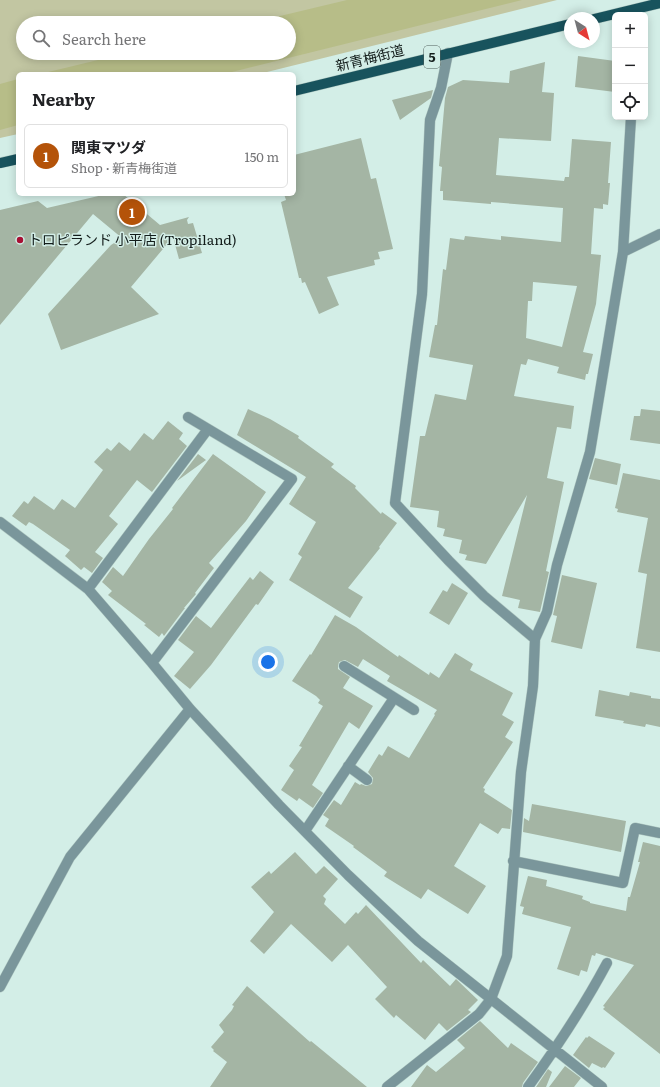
<!DOCTYPE html>
<meta charset="utf-8">
<style>
body{margin:0;font-family:Literata,"Noto Sans JP",serif;background:#f6f6f6;color:#202124}
.controls{position:absolute;right:12px;top:12px;display:grid;overflow:hidden;border-radius:6px;box-shadow:0 2px 10px #0003}
.controls button{width:36px;height:36px;display:grid;place-items:center;padding:0;border:0;border-bottom:1px solid #e0e0e0;background:#fff;color:#202124;font:20px sans-serif}
.compass{position:absolute;left:564px;top:12px;width:36px;height:36px;border-radius:50%;background:#fff;box-shadow:0 2px 10px #0003;rotate:144deg}
.you{position:absolute;left:268px;top:662px;width:14px;height:14px;margin:-10px;border:3px solid #fff;border-radius:50%;background:#1a73e8;box-shadow:0 0 0 6px #1a73e833}
.badge{display:grid;place-items:center;width:26px;height:26px;border-radius:50%;background:#b45309;color:#fff;font-size:13px;font-weight:700}
.pin{position:absolute;translate:-50% -50%;border:2px solid #fff;box-shadow:0 1px 4px #0006}
.list{margin:0;padding:0;list-style:none}
h2{display:flex;justify-content:space-between;align-items:center;height:52px;margin:0;padding:0 16px;font-size:17px}
h2 small{font-size:13px;font-weight:400;color:#757577}
.list li{display:grid;grid-template-columns:26px 1fr auto;gap:12px;align-items:center;box-sizing:border-box;height:64px;margin:0 8px 8px;padding:0 8px;border:1px solid #e0e0e0;border-radius:6px}
.list b{display:block;font-size:15px;white-space:nowrap}
.list p{margin:0;font-size:13px;white-space:nowrap;color:#757577}
.list em{font-size:13px;font-style:normal;color:#757577}
.icon{flex:none;width:22px;height:22px;fill:none;stroke:currentColor;stroke-width:2;stroke-linecap:round;stroke-linejoin:round}
.map{position:relative;flex:none;width:660px;height:1087px;overflow:hidden}
.search{position:absolute;background:#fff;box-shadow:0 2px 10px #0003;left:16px;top:16px;width:280px;height:44px;display:flex;align-items:center;gap:10px;box-sizing:border-box;padding:0 14px;border-radius:22px;color:#757577;font-size:15px}
.panel{position:absolute;background:#fff;box-shadow:0 2px 10px #0003;left:16px;top:72px;width:280px;height:124px;border-radius:6px}
.map>svg:first-child{display:block}
</style>
<div class="map">
<svg width="660" height="1087" viewBox="0 0 660 1087">
<rect width="100%" height="100%" fill="#d3eee7"/>
<!-- green -->
<path fill="#c2c6a2" fill-rule="evenodd" d="M0 0H557L259 74H18V134L0 138ZM23 23H289V53H23Z"/>
<!-- forest -->
<path fill="#b7bd88" d="M347 0H522L224 74H40L127 53H289V23H251Z
M18 79V125L0 130V84Z"/>
<!-- building -->
<path fill="#a4b5a4" fill-rule="evenodd" d="M578 56 615 61V92L575 87Z
M545 62 542 92 554 93 551 141 499 138 496 175 564 181 565 177H569L572 139 611 142 608 183H610L608 205 603 204V209L594 208 591 254 601 255 596 304 583 352 593 354 588 374H586L585 380 557 373 559 367 528 359 526 365 521 364 514 396 574 406 571 429 557 427 547 478 564 482 546 571 549 572 540 612 518 608 520 600 502 596 527 495 486 564 465 560 467 555 459 553 462 540 443 536 445 529 437 527 439 511 410 507 420 436H425L435 394 466 400 473 365 429 357 435 325H437L443 269 446 270 450 238 464 240 465 236 501 240V236L561 242 563 208 491 202V204L443 200V191H440L442 167 439 166 445 98 448 87 463 80 509 83 510 71ZM533 282 577 286 562 347 526 338 528 301H532Z
M433 90 431 98 400 120 392 100Z
M361 138 371 179 376 178 393 249 378 252 380 259 374 260 375 265 327 277 339 305 319 314 305 282 302 283 301 278H299L281 202 286 200 284 194H294V155Z
M107 194H123L160 225 189 217 187 220 188 224 193 223 202 253 179 259 173 237 131 287 159 314 61 350 48 314 111 245 122 238 93 214 0 325V210L38 201 47 208Z
M248 409 270 419 299 436 298 438 334 464 331 467 356 486 355 488 381 514 382 512 397 523 379 547 380 548 348 588 363 597 350 618 289 580 302 557 298 554 316 522 289 504 306 477 237 435Z
M641 409 660 411V444L630 440 634 416H640Z
M168 421 183 433 179 439 187 446 152 492 137 480 109 516 118 524 95 552 103 558 92 573 84 567 81 570 65 556 70 550 33 524 29 522 26 526 12 516 24 501 28 504 34 496 54 510 62 499 75 508 103 470 94 462 107 448 111 451 119 442 130 451 144 433 153 440Z
M198 454 206 460 177 481Z
M213 454 266 492 246 521 209 563 214 568 195 593 196 594 184 608H185L164 636 162 633 159 637 144 625 146 624 108 595 112 591 102 582 113 567 123 576 149 539 173 509 172 508Z
M595 458 621 464 617 485 589 479Z
M623 473 660 480V652L636 648 647 574 638 572 648 518 617 512 618 509 615 508Z
M260 571 274 582 258 605 256 604 211 665 190 689 174 676 194 652 178 640 196 616 211 628 250 577 253 580Z
M562 575 597 583 582 649 551 642 557 616 553 615Z
M452 583 468 593 449 625 429 613 443 590 447 592Z
M335 615 356 627 398 657 399 655 429 675 430 672 439 678 455 653 473 664 470 670 513 693 502 715 514 722 505 737 513 742 483 788 485 789 484 792 512 810 510 829 502 828 498 834 480 823 454 866 486 886 468 914 428 889 421 899 384 876 387 872 353 847 354 846 325 826 329 819 323 815 334 800 341 805 355 782 360 785 361 784 366 786 372 784 373 778 368 772 379 754 382 756 388 746 409 758 435 715 434 714 437 710 387 681 390 676 363 659 358 667 345 660 339 662 338 666V669L350 677 343 688 373 706 359 729 349 722 312 785 323 793 313 808 299 798 297 801 281 790 294 770 289 766 302 747 299 746 323 706 318 703 320 700 316 696 292 681 310 654 311 655Z
M599 690 629 696 630 692 651 696V698L660 699V727L646 724 645 727 623 723 624 721 595 716Z
M532 804 626 821 621 852 523 832 524 818 529 821Z
M643 842 660 846V1054L603 1009 605 1007 603 1006 634 965 596 953 595 956 592 955 587 972 581 970 579 976 557 969 571 927 522 914 524 907 520 906 528 876 547 880 546 886 583 896 582 899 590 902V903L626 911 628 897H630L640 862H638Z
M295 852 316 874 324 866 338 879 323 896 326 899 324 904 345 924 356 912 358 914 366 905 421 963 423 960 450 986 456 979 478 1000 468 1010 471 1012 447 1031 439 1023 425 1040 396 1015 394 1018 375 999 387 987 348 945 332 962 291 924 264 954 250 941 274 912 251 887 269 871 271 874Z
M247 986 310 1042 311 1041 367 1087H210L227 1062 213 1051 214 1050 211 1047 224 1032 219 1025 232 1010 234 1006 232 1005Z
M480 1021 508 1048 511 1043 538 1062 523 1083 522 1087H411L427 1065 436 1072 465 1048 457 1040Z
M589 1036 615 1053 605 1068 603 1067 602 1068 592 1063 589 1068 573 1055 586 1037 587 1038Z
M565 1066 581 1078 574 1087H549Z
M548 1069 552 1072 546 1087H536Z"/>
<g fill="none" stroke-linecap="round" stroke-linejoin="round">
<defs>
<path id="minor" d="M448 53 441 88 430 120 422 294 395 503 449 561 484 596 535 639
M623 252 660 234
M0 522 88 589 152 663 190 709 279 805 348 875 418 941 602 1087
M88 589 208 429
M152 663 292 479 188 417
M344 666 414 710
M348 766 367 780
M305 831 394 698
M513 861 623 883 635 828 660 833
M0 987 70 857 190 709
M387 1087 479 1014 491 999 507 956 521 772 533 686 535 639 547 612 557 565 590 452 623 252 631 117
M528 1087C557 1047 584 1006 607 963"/>
<path id="major" d="M594 19 660 3
M294 91 570 24
M0 163 18 159"/>
</defs>
<!-- minor casing -->
<use href="#minor" stroke="#b0c8c2" stroke-width="11"/>
<!-- major casing -->
<use href="#major" stroke="#b0c8c2" stroke-width="11"/>
<!-- minor -->
<use href="#minor" stroke="#7a969b" stroke-width="10"/>
<!-- major -->
<use href="#major" stroke="#18535d" stroke-width="10"/>
</g>
<!-- markers -->
<circle fill="#a81034" stroke="#d3eee7" stroke-width="1.5" cx="20" cy="240" r="4"/>
<g text-anchor="middle" stroke-width="3" stroke-linejoin="round" paint-order="stroke">
<!-- shield labels -->
<rect fill="#d3eee7" stroke="#4d5c58" stroke-width="1" x="424" y="46" width="16" height="22" rx="3"/>
<g font-size="13" font-weight="bold" fill="#131d1b">
<text x="432" y="62">5</text>
</g>
<!-- street labels -->
<g font-size="14" fill="#131d1b" stroke="#d3eee7">
<text transform="translate(370 58) rotate(-14)" y="5">新青梅街道</text>
</g>
<!-- poi labels -->
<g font-size="14" fill="#131d1b" stroke="#d3eee7" text-anchor="start">
<text x="28" y="245">トロピランド 小平店 (Tropiland)</text>
</g>
</g>
</svg>
<div class="controls">
<button>+</button>
<button>−</button>
<button><svg class="icon" aria-label="locate" viewBox="0 0 24 24"><circle cx="12" cy="12" r="6"/><path d="M12 2v4M12 18v4M2 12h4M18 12h4"/></svg></button>
</div>
<svg class="compass" viewBox="-18 -18 36 36"><path d="M0-13l5 13h-10z" fill="#e53935"/><path d="M0 13l5-13h-10z" fill="#757577"/></svg>
<div class="you"></div>
<div class="pin badge" style="left:132px;top:212px">1</div>
<div class="search"><svg class="icon" aria-label="search" viewBox="0 0 24 24"><circle cx="10" cy="10" r="6"/><path d="M15 15l6 6"/></svg>Search here</div>
<section class="panel">
<h2>Nearby<small></small></h2>
<ul class="list">
<li><span class="badge">1</span><div><b>関東マツダ</b><p>Shop · 新青梅街道</p></div><em>150 m</em></li>
</ul>
</section>
</div>
